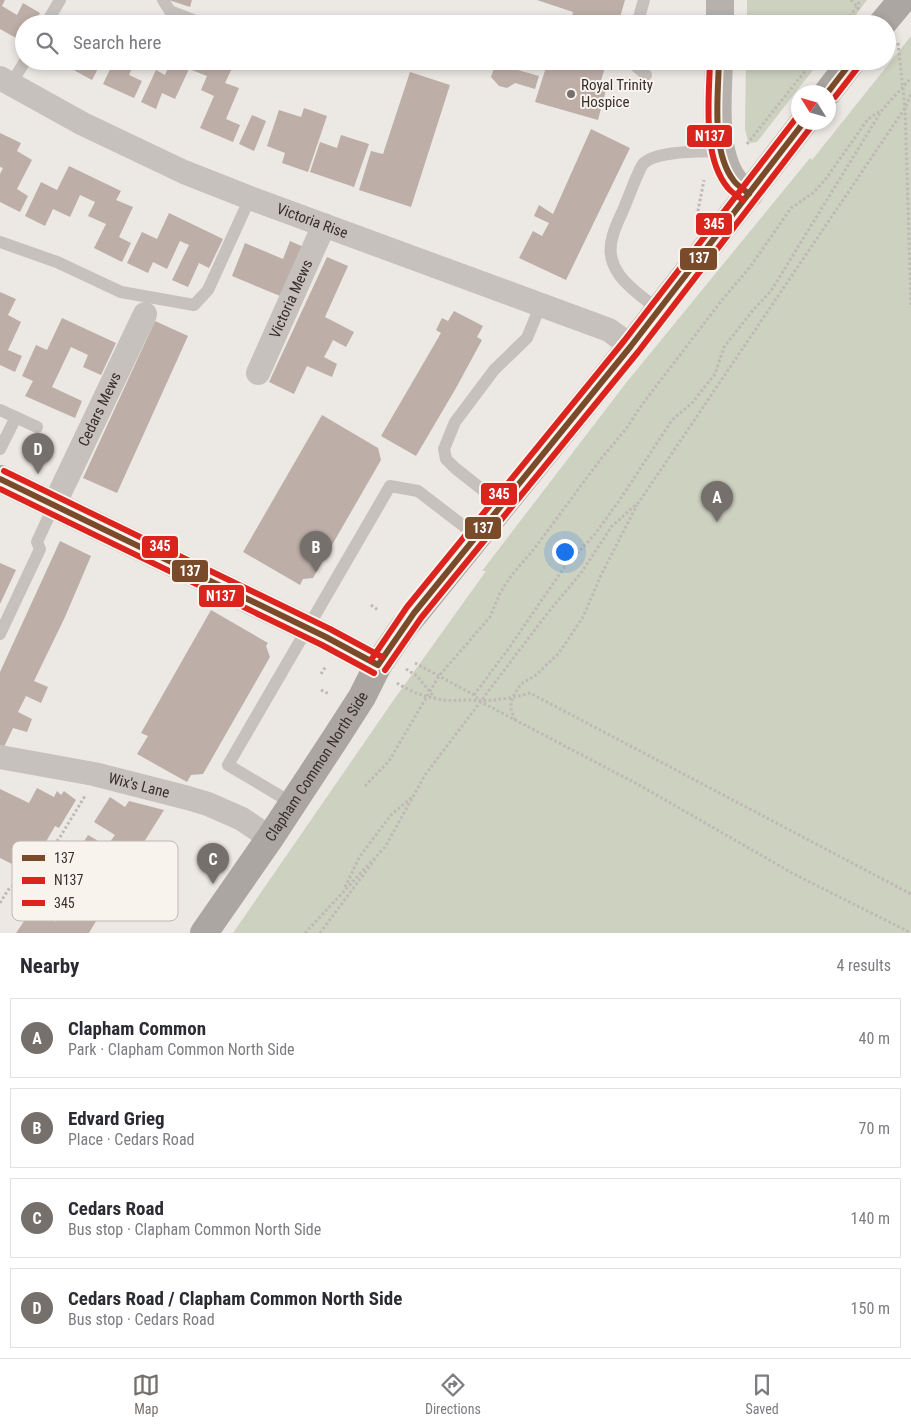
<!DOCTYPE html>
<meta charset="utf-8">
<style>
body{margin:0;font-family:"Roboto Condensed",sans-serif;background:#f2f2f3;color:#2b2b33}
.compass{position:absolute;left:791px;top:85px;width:45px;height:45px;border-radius:50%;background:#fff;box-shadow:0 2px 8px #0003;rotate:307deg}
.you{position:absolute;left:564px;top:551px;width:18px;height:18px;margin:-12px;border:4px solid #fff;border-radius:50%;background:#1a73e8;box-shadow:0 0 0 8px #1a73e833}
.badge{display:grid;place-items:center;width:32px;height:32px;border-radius:50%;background:#76706c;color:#fff;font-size:16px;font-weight:700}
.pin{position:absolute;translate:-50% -41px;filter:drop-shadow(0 1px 2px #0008)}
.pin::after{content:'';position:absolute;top:26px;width:18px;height:15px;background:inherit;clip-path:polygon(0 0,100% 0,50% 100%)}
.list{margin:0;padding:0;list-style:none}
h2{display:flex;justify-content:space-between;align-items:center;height:65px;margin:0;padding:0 20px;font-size:21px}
h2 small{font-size:16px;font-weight:400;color:#7c7c81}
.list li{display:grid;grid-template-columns:32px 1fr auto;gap:15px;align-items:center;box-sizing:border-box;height:80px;margin:0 10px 10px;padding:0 10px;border:1px solid #e1e1e2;border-radius:0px}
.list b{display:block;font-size:19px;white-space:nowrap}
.list p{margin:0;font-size:16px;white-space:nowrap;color:#7c7c81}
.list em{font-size:16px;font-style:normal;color:#7c7c81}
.icon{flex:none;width:28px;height:28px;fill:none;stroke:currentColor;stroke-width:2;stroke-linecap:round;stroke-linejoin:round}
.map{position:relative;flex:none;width:911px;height:933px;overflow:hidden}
.search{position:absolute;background:#fff;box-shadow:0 2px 8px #0003;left:15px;right:15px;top:15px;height:55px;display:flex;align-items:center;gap:12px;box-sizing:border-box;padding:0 18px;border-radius:28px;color:#7c7c81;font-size:19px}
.sheet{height:425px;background:#fff}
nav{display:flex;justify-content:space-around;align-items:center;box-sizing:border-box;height:70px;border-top:1px solid #e1e1e2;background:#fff;font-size:14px;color:#7c7c81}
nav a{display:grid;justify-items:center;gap:2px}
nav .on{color:#76706c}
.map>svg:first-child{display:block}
</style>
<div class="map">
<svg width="911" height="933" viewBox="0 0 911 933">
<rect width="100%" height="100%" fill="#ece8e4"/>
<!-- green -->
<path fill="#cdd1c0" d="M747 0H867L849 24H747Z
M911 36V933H233L393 701 486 571H482L626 383 810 158 812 160Z
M746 61H820L757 142 751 143 748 141 745 129Z"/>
<!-- building -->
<path fill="#beaea8" d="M0 0H5L2 6 17 15 23 3 40 13 34 24H24L23 42 0 29Z
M169 0H192L190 7Z
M537 0H625L618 24H570L573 12Z
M57 61H102L92 80Z
M114 61H135L129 75 142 81 134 98 103 84Z
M171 61H222L233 66 225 83 239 88 226 119 240 125 233 142 200 128 214 96 201 90 207 76 189 69 175 99 162 93 156 109 141 102 156 70 165 75Z
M502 61 515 63 518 70 539 76 535 89 515 83 507 88 499 86 491 77 495 65Z
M548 61H607L600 84 607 86 598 120 535 102Z
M410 72 450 85 411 207 359 190 371 151 383 154Z
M304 108 327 116 308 172 282 163 285 153 267 146 279 110 301 117Z
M252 115 266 121 254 151 239 144Z
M591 129 630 148 566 280 519 258 533 231 542 236 549 223 534 216 539 205 553 214Z
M0 133 21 143 17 151 32 160 17 189 28 196 20 212 0 202V174L3 168 0 167Z
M341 135 369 144 354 187 310 172 320 142 337 148Z
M69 166 121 191 116 200 133 207 119 237 131 243 122 262 94 248 106 224 88 216 95 202 80 195 70 217 53 209 45 226 25 216 41 182 57 190Z
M169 213 223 239 209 268 199 263 188 287 172 280 189 245 180 241 167 269 153 262 148 273 127 263 142 232 157 239Z
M290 241 306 248 285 298 232 276 245 243 283 259Z
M327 257 348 266 325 317 354 332 346 347 333 340 329 348 324 357 337 364 332 377 307 366 294 394 269 382Z
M0 292 16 299 8 315 21 322 8 350 22 356 15 372 0 365Z
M454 311 483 326 477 337 482 340 456 388 416 456 381 436 441 333 436 330 442 318 448 321Z
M62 318 116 343 101 375 83 367 88 355 71 347 52 387 82 401 75 418 25 396 33 381 22 376 36 345 47 350Z
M155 321 188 336 117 493 83 478Z
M322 415 378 448 381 460 313 578 303 579 300 585 243 552Z
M60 541 91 556 65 617 34 681 48 687 41 703 26 696 18 712 32 719 27 732 13 728 3 749 0 748V672Z
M0 563 16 570 0 604Z
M211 610 268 643 266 646 270 657 203 774 191 775 187 782 137 754 148 736 141 733Z
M37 788 54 797 57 791 61 795 64 791 76 800 59 828 55 826 43 847 25 863 19 860 16 866 0 858V789L29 803Z
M110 797 125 807 129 801 164 810 124 874 89 933H16L33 908 56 922 59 916 64 919 67 913 40 897 58 869 84 885 89 876 70 864 88 835 107 846 115 835 94 822Z"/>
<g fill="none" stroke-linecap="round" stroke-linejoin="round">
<!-- path -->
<path stroke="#bfb9b5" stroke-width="3" stroke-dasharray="2.5 2.5" stroke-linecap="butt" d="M851 0 861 11
M843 24 857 7 860 0
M898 43 905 108 911 306
M747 144 813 61
M697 216 704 180
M371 605 378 610
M415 663 474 695 481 702 641 786 792 873 911 933
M406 669 417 676 435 698
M321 674 326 666
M397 683C411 692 427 698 444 700 452 701 460 700 468 700 489 702 509 699 530 693L911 894
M321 690 329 694
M474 695 509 648 563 569 595 534 619 501 672 420 692 403 715 374 724 347 754 309 771 291 882 110 911 78
M515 720 511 709V702L515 693 521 684 536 675 559 653 583 617 601 575 637 505
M365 786 389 761 439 676 490 617 500 593 511 576 534 549 600 460 626 429 641 406 722 300 750 267 791 208 813 193 825 180 868 119 882 110
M345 887 360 856 391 815 412 797
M0 903 8 890 43 861 60 837 85 796
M305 933 385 847 425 775 546 615 581 573 612 526 639 502 905 108 911 94
M320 933 375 859"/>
<!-- service -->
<path stroke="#c6c1bc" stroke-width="12" d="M163 0 170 11 204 24
M46 24 60 0
M637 24 644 0
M630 61 646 75
M11 84 25 61
M0 242 57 262 121 292 194 305 208 290 250 198
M659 310C635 291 601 271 613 235 616 224 622 214 626 203 630 194 638 171 643 164 656 150 703 152 721 151
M0 410 37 427
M0 449 16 417
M503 506 455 468 446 459 444 449 455 422 494 370 527 338 541 304
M0 634 40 549 37 542 54 505
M292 803 228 765 390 486 418 491 478 537"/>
<!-- minor -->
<g stroke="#c6c1bc" stroke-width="24">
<path id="s1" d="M0 78 83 124 184 172 250 198 609 330 631 346"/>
<path id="s2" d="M258 373 324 225"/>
<path id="s3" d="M54 505 145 314"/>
<path id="s4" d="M0 757 94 774 188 798 208 804 242 819 270 838"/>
</g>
<!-- secondary -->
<path stroke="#b6b1ad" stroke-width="28" d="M720 24V0
M719 61C718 96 712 152 734 181 738 186 745 190 749 194"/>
<!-- primary -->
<path stroke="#aba5a1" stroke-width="28" d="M0 479 326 637 378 665"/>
<!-- trunk -->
<g stroke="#aba6a2" stroke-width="28">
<path d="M882 24 902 0"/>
<path d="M828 92 852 61"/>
<path id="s5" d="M204 933 270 838 335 739 362 697 378 665 404 627 631 346 804 122"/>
</g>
<defs>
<path id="bus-1" d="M719 61C718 97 711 152 734 181 738 186 744 190 749 194
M828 92 852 61
M0 479 326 637 378 665
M378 665 414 613 631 346 804 122"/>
<path id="bus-2" d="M710 61C709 99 702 157 728 188 732 193 738 196 743 200
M835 97 859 66
M0 489 322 645 374 673
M385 670 421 618 638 352 811 127"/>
<path id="bus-3" d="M4 471 330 629 382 657
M371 660 407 607 624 341 797 117"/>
</defs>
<!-- bus-1 casing -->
<use href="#bus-1" stroke="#f8f3ec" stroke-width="10"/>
<!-- bus-2 casing -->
<use href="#bus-2" stroke="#f8f3ec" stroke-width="10"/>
<!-- bus-3 casing -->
<use href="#bus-3" stroke="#f8f3ec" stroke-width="10"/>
<!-- bus-1 -->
<use href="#bus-1" stroke="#7a4b2a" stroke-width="6"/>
<!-- bus-2 -->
<use href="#bus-2" stroke="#dc241f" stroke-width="6"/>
<!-- bus-3 -->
<use href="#bus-3" stroke="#dc241f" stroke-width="6"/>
</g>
<!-- markers -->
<circle fill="#76706c" stroke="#f8f3ec" stroke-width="2" cx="571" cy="94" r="5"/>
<g text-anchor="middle" stroke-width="4" stroke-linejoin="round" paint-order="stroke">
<!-- poi labels -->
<g font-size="15" fill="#362f2b" stroke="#f8f3ec" text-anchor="start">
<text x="581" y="90">Royal Trinity<tspan x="581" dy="17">Hospice</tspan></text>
</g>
<!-- street labels -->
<g font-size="15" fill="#362f2b" stroke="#f8f3ec">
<text dy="5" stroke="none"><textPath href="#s1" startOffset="344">Victoria Rise</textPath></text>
<text dy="5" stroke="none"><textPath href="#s2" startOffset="81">Victoria Mews</textPath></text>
<text dy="5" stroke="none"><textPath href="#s3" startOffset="106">Cedars Mews</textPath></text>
<text dy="5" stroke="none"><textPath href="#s5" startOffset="201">Clapham Common North Side</textPath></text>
<text dy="5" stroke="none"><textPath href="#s4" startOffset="142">Wix's Lane</textPath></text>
</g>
</g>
<!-- legend -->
<rect x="12" y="841" width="166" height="80" rx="8" fill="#f8f3ec" stroke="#beb8b2" stroke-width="1"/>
<rect x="22" y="855" width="23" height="6" fill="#7a4b2a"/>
<rect x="22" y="877" width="23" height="7" fill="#dc241f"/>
<rect x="22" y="900" width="23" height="6" fill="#dc241f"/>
<g font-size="14" fill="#362f2b">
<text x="54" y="863">137</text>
<text x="54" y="885">N137</text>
<text x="54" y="908">345</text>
</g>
<g stroke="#f8f3ec" stroke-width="2">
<rect x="686" y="124" width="47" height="24" rx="5" fill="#dc241f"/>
<rect x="695" y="212" width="38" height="24" rx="5" fill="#dc241f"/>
<rect x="679" y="247" width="39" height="24" rx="5" fill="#7a4b2a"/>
<rect x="480" y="482" width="38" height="24" rx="5" fill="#dc241f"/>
<rect x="464" y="516" width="38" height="24" rx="5" fill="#7a4b2a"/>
<rect x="141" y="535" width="38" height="24" rx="5" fill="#dc241f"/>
<rect x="171" y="559" width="38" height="24" rx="5" fill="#7a4b2a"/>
<rect x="198" y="584" width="47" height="24" rx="5" fill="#dc241f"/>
</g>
<g font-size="14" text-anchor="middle" font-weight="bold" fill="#fff">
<text x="710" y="141">N137</text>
<text x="714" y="229">345</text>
<text x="699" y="263">137</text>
<text x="499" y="499">345</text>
<text x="483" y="533">137</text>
<text x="160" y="551">345</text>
<text x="190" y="576">137</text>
<text x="221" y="601">N137</text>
</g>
</svg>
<svg class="compass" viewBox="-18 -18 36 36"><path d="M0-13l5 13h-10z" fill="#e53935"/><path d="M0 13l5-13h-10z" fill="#7c7c81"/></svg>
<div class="you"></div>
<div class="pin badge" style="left:717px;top:522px">A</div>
<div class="pin badge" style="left:316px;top:572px">B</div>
<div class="pin badge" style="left:213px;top:884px">C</div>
<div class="pin badge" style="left:38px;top:474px">D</div>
<div class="search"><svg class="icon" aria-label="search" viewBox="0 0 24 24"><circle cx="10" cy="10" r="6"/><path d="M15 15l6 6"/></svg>Search here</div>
</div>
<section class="sheet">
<h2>Nearby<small>4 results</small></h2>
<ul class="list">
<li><span class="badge">A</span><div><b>Clapham Common</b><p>Park · Clapham Common North Side</p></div><em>40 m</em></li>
<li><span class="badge">B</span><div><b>Edvard Grieg</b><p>Place · Cedars Road</p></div><em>70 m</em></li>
<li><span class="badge">C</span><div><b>Cedars Road</b><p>Bus stop · Clapham Common North Side</p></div><em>140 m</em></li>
<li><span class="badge">D</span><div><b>Cedars Road / Clapham Common North Side</b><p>Bus stop · Cedars Road</p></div><em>150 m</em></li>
</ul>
</section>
<nav>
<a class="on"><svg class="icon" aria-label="map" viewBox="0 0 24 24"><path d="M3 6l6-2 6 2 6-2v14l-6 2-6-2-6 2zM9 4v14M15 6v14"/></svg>Map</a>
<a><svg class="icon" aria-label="directions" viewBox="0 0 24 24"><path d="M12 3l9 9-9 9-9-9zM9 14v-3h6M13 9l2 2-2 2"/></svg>Directions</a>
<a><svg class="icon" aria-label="saved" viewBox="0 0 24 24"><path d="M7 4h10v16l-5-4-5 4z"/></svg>Saved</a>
</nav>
